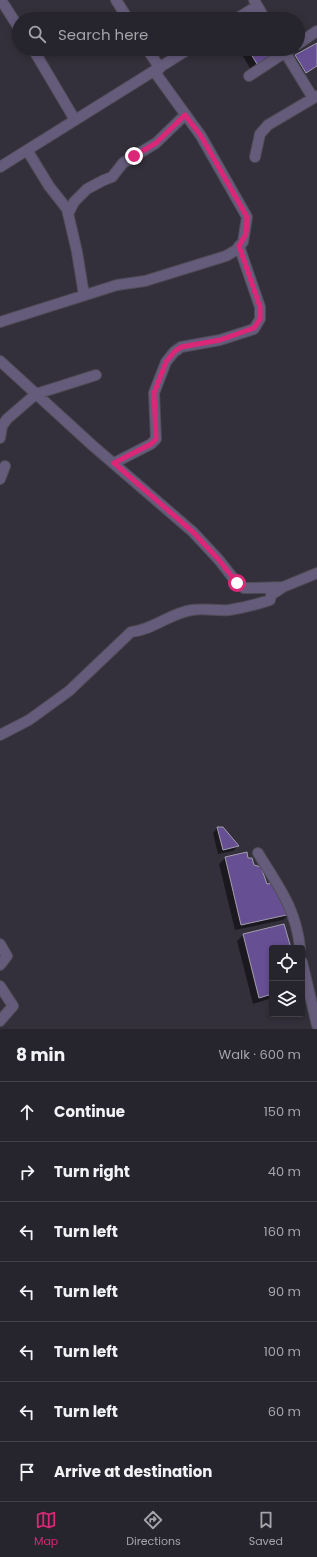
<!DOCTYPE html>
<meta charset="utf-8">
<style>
body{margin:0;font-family:Poppins,sans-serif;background:#2e2c34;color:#f1f3f6}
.controls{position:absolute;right:12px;bottom:12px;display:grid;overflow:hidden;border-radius:4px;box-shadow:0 2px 6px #0003}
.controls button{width:36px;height:36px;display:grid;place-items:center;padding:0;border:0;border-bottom:1px solid #424148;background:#26242c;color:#f1f3f6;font:20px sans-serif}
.stop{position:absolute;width:12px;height:12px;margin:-9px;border:3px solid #db2777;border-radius:50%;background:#fff}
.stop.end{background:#db2777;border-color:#fff;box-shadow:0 1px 4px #0008}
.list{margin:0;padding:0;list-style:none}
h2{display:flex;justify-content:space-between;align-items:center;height:52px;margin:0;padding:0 16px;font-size:17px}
h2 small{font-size:13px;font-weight:400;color:#a4a4a9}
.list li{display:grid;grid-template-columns:26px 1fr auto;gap:12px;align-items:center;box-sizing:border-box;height:60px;padding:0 16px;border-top:1px solid #424148}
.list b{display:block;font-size:15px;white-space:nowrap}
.list em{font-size:13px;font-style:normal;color:#a4a4a9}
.icon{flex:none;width:22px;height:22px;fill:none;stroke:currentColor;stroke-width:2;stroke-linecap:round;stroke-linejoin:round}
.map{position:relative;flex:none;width:317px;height:1029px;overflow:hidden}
.search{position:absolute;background:#26242c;box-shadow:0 2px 6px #0003;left:12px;right:12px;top:12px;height:44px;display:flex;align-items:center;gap:10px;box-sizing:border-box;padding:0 14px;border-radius:22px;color:#a4a4a9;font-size:15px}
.sheet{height:472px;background:#26242c}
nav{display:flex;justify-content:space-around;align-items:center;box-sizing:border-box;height:56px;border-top:1px solid #424148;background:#26242c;font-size:11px;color:#a4a4a9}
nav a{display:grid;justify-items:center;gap:2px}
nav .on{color:#db2777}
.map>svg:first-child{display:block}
</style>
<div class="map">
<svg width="317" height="1029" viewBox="0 0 317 1029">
<rect width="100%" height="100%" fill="#33303b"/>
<!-- shadow -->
<path fill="#0007" d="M317 44V67L301 76 291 61Z
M239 49H275L276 52 251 70Z
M217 828H223L238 846 233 851 218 854 213 833Z
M225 858 248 859 289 914 283 920 235 930 219 864Z
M243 935 290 948H272V998L253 1004 237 941Z"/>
<!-- building -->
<path fill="#674f94" stroke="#a39fad" d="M317 43V66L306 73 295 55Z
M248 49H276L278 52 257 64Z
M217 827H223L239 846 223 850Z
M247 852 248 858H252L254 865 261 867 267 884 272 883 291 914 241 925 225 857Z
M284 924 291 948H272V994L259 998 243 934Z"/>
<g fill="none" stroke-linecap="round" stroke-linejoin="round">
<defs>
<path id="minor" d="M1 0 19 28
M116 0 128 19
M254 0 265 19
M236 19 257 6
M298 44 317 31
M33 49 75 120
M147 49 160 68
M283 49 313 98
M249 76 290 49
M27 150 49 186 67 209 77 252 84 295
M255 157 260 134 268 125 317 96
M0 167 189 49
M68 214 74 202 87 189 104 180 112 177 123 163 156 143 185 115
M0 322 117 285 145 281 226 256 236 250 243 242 247 217 201 136 154 71
M0 361 92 445 193 532 219 560 237 583 244 588H254L283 587
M0 438 2 426 7 419 36 394 96 375
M114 463 151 444 156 439 154 393 166 362 174 352 181 347 220 340 254 329 260 319V307L239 246
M0 479 5 466
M0 735 29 720 69 691 131 632C153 630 170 613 192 610 204 608 216 611 229 610 242 608 258 604 270 600L271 595 283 587 317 573
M258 853C278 886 296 908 300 948
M0 944 7 956 0 965
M302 962 317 1025
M0 986 13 1006 0 1021"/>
</defs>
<!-- minor casing -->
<use href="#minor" stroke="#4f4c56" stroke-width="12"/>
<!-- minor -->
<use href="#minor" stroke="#655c7b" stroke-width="10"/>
</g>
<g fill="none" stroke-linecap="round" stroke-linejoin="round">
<!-- route -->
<path stroke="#db2777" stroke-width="5" d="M134 156 156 143 185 115 201 136 247 217 246 234 239 246 260 307V319L254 328 220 340 181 347 174 352 166 362 154 393 156 439 151 444 114 463 193 532 219 560 237 583"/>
</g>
</svg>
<div class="controls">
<button><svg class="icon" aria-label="locate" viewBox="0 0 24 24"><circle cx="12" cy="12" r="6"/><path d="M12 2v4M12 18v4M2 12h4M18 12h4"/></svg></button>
<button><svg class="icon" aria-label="layers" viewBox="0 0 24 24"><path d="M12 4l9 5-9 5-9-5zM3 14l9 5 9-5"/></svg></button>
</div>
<div class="stop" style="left:237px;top:583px"></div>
<div class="stop end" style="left:134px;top:156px"></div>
<div class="search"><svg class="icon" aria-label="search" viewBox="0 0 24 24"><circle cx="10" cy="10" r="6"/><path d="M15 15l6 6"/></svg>Search here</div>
</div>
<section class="sheet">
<h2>8 min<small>Walk · 600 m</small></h2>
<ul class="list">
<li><svg class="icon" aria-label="ahead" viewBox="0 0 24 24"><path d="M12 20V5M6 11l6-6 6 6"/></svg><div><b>Continue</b></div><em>150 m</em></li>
<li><svg class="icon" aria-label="right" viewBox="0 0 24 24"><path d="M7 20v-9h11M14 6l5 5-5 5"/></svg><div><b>Turn right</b></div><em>40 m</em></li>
<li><svg class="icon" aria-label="left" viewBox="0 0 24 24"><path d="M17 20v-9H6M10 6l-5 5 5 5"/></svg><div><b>Turn left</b></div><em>160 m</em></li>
<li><svg class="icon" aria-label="left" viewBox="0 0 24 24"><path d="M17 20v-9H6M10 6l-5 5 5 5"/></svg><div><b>Turn left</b></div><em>90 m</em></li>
<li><svg class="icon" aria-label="left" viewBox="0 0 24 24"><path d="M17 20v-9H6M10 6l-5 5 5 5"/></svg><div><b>Turn left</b></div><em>100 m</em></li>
<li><svg class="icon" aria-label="left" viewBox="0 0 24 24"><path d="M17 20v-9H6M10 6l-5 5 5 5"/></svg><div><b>Turn left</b></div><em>60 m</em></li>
<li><svg class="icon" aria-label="arrive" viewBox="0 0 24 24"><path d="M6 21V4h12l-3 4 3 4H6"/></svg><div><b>Arrive at destination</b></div></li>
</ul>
</section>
<nav>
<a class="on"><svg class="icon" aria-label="map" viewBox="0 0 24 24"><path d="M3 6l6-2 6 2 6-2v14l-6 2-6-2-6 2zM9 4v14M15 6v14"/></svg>Map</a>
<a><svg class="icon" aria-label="directions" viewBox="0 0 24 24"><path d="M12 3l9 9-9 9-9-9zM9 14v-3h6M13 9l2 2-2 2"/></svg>Directions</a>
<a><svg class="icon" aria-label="saved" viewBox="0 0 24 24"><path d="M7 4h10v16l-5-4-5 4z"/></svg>Saved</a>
</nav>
